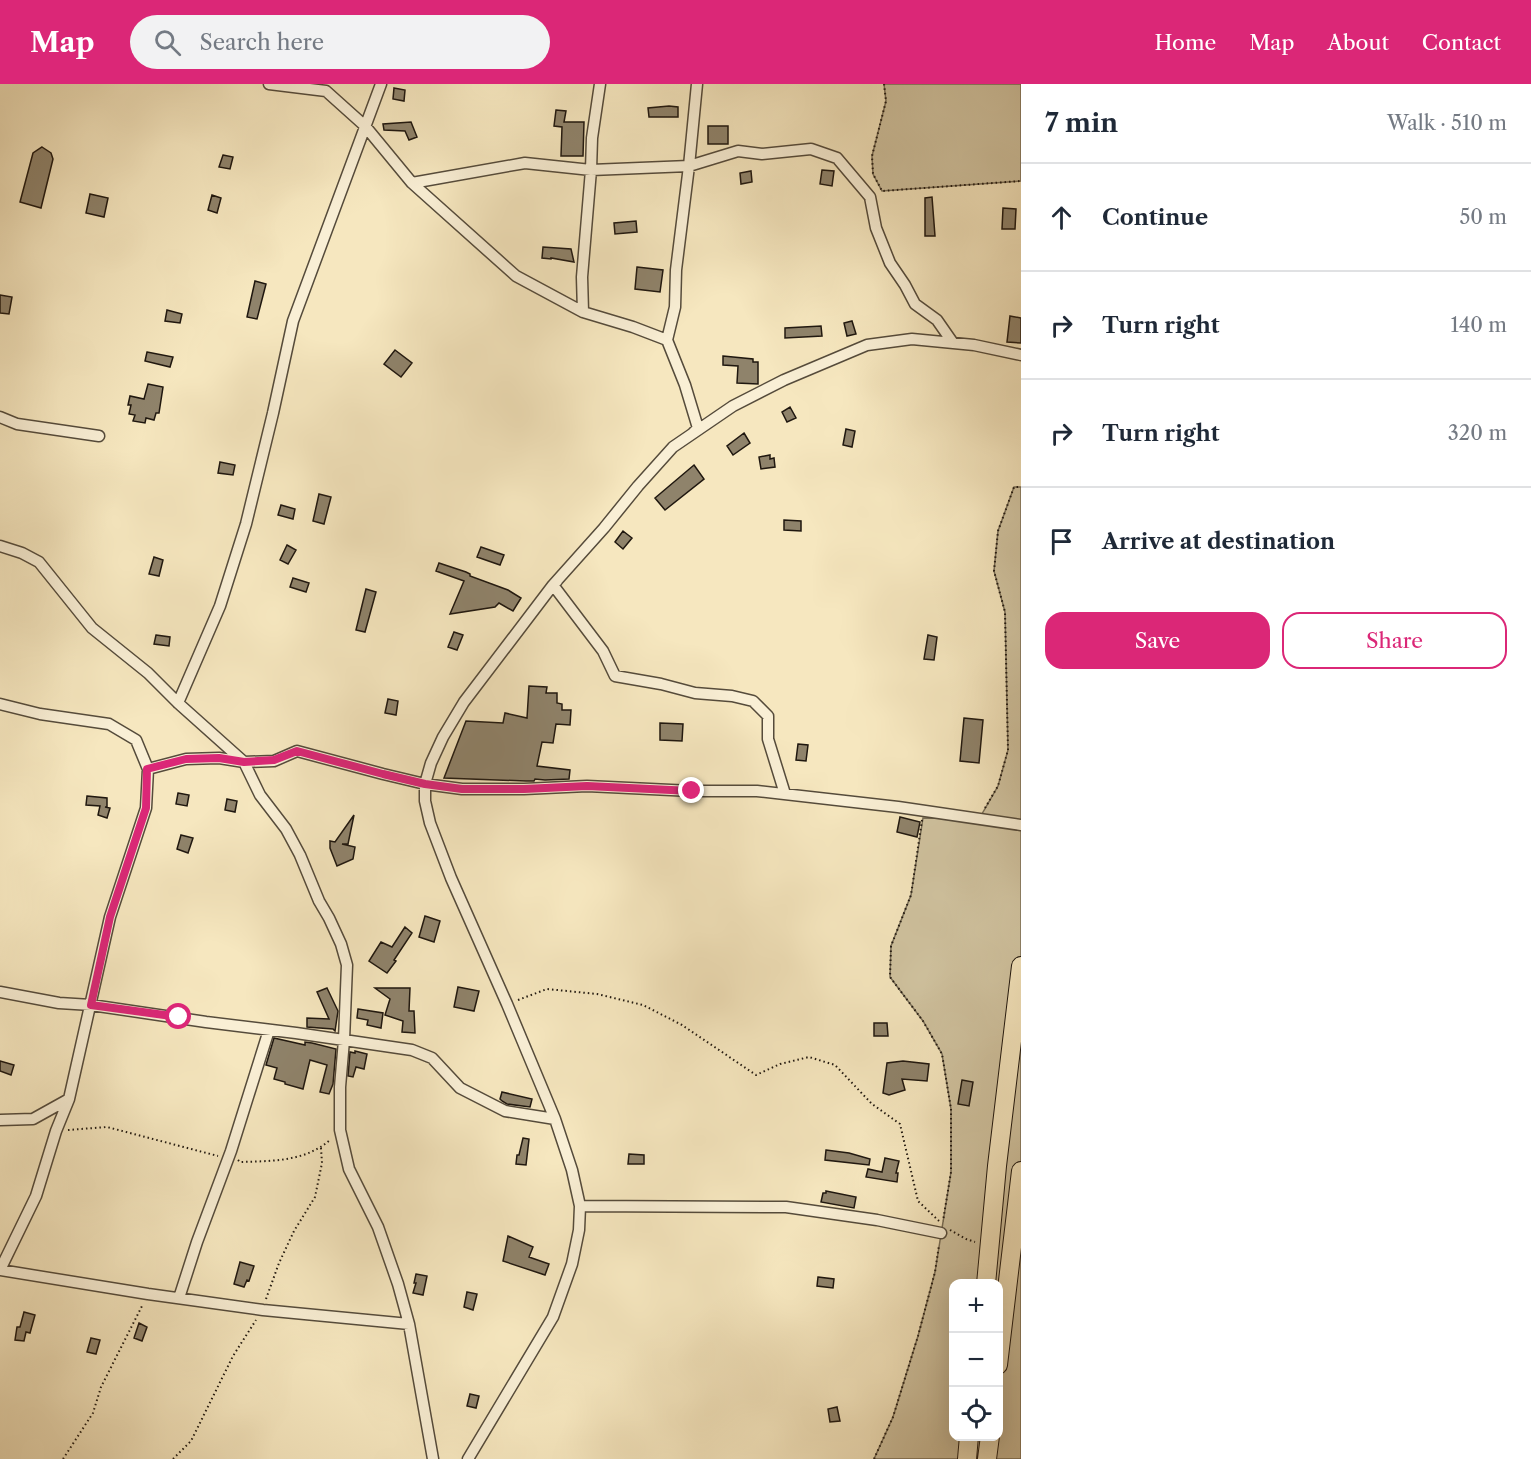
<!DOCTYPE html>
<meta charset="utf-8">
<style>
body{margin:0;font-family:"Libre Caslon Text",serif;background:#f2f2f3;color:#1f2937}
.controls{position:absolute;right:18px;bottom:18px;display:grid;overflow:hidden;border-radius:12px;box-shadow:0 6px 24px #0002}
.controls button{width:54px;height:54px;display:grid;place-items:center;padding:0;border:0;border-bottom:2px solid #e0e1e3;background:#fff;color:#1f2937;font:30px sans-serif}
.stop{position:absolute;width:18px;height:18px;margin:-14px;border:4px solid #db2777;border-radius:50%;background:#fff}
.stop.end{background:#db2777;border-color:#fff;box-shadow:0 2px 6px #0008}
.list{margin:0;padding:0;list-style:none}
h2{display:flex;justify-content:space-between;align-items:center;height:78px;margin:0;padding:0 24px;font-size:26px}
h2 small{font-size:20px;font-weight:400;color:#747a83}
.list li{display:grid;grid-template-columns:39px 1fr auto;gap:18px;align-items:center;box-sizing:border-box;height:108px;padding:0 24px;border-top:2px solid #e0e1e3}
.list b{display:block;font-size:22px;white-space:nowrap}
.list em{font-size:20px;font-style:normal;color:#747a83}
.actions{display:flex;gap:12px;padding:18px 24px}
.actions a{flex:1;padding:14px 0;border:2px solid #db2777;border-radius:18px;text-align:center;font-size:21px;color:#db2777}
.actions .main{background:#db2777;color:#fff}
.icon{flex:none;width:33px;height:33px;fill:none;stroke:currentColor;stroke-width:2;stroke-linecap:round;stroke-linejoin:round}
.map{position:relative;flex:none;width:1021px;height:1375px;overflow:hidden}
header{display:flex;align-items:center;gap:36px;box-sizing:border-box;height:84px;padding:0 30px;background:#db2777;color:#fff}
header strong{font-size:28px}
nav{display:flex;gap:33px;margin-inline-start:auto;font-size:21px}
.search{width:420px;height:54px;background:#f2f2f3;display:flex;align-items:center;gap:15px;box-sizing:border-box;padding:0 21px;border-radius:33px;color:#747a83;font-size:22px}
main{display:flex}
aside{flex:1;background:#fff}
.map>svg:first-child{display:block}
</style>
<header>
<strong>Map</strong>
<div class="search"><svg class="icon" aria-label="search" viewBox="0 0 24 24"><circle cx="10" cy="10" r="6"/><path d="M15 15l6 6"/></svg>Search here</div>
<nav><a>Home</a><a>Map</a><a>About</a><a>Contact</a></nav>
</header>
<main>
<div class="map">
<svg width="1021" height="1375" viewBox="0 0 1021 1375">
<rect width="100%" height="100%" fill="#f6e7bf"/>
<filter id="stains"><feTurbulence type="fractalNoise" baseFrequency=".00333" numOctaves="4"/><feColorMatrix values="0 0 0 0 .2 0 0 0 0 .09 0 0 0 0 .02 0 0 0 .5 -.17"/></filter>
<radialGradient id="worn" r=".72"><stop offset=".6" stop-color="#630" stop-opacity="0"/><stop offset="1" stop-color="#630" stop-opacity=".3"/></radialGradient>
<!-- green -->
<path fill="#d1c4a1" stroke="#786e58" stroke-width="1.5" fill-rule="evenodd" d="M884 0H1021V97L882 107 873 90 872 72 886 17Z
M1014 403H1021V1375H874L893 1333 918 1252 935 1188 951 1088V1025L942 970 923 937 890 893 891 862 911 811 923 734 979 735 998 702 1008 666 1005 528 994 487 998 447ZM954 1200H998V1352H954Z"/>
<!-- building -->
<path fill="#8f836b" stroke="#1f170f" stroke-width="1.5" d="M394 4 405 6 404 17 393 15Z
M669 22 678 23V33H649L648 24Z
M556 26 566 27 564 38H584L583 72H561L562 43 554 42Z
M411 38 417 53 409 56 405 47 384 46 383 40Z
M708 42H728V60H708Z
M42 63 51 69 53 75 41 124 20 118 33 69Z
M223 71 233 73 230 85 219 83Z
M822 86 834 87 832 102 820 100Z
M751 87 752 98 741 100 740 89Z
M90 110 108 114 104 133 86 129Z
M212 111 221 114 217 129 208 126Z
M932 113 935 152H925V114Z
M1003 124 1016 125 1015 145H1002Z
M636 137 637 148 615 150 614 139Z
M543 163 571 165 574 178 551 174V175L542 174Z
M637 183 663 186 660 208 635 205Z
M255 197 266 200 257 235 247 233Z
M0 211 12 213 9 230 0 229Z
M167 226 182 230 180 239 165 237Z
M1010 232 1021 234V259L1007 258Z
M852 237 856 250 847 252 844 239Z
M821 242 822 252 785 254V244Z
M395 266 412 279 401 293 384 280Z
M147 268 173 273 170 283 145 277Z
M723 272 753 275V278H758V300L737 299 738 282 723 281Z
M148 300 163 303 159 329H156L154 336 146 334 145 339 133 337 135 331 129 330 131 321H128L130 312 144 315Z
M790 323 796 334 787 338 782 328Z
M846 345 855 347 852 363 843 361Z
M744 349 750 359 733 371 727 362Z
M770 371V375L774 374 775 383 761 385 759 373Z
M220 378 235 381 233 391 218 389Z
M694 381 704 395 665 426 655 414Z
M319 410 331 413 324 440 313 437Z
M281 421 295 425 293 435 278 431Z
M784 436 801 437V447L784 446Z
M623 447 632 454 623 465 615 458Z
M287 461 296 466 288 480 280 476Z
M481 463 504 471 500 481 477 473Z
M154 473 163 476 159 492 149 490Z
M439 479 466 488 470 490V492L508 506 521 514 513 527 499 519 495 523 450 530 464 497 436 487Z
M293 494 309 499 306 508 290 503Z
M366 505 376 508 365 548 356 546Z
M454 548 463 551 457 566 448 563Z
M156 551 170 553 169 562 154 560Z
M928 551 937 553 934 576 924 575Z
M529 602 547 603 546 609H557V619L562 620V626H571L570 641 556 640 553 659 542 658 537 682 570 686 569 695 545 696 535 695 534 697H526L444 694 466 637 503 639 505 629 527 634Z
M388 615 398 617 396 631 385 629Z
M964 634 983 636 979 679 960 677Z
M660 639 683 640 682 657 660 656Z
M798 660 808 661 806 677 796 676Z
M178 709 189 711 187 722 176 720Z
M87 712 107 714V723H105L110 724 107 734 98 731 100 722 86 721Z
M227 715 237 717 235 728 225 726Z
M354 731 348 760H342L355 763 353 775 337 782 330 764V757L335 758Z
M900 733 920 738 917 753 897 748Z
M181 751 193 754 188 769 177 765Z
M425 832 440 837 434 858 419 853Z
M405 843 412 849 394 876 396 877 387 889 369 877 381 858 392 863Z
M458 903 479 907 474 927 454 923Z
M327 904 338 927 335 947 333 945 307 943V934L329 935 317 908Z
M375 904H410L409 927H414L415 949 402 948 403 937 385 931 390 915Z
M358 925 383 929 381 944 367 941 368 936 357 934Z
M874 939H887L888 952H874Z
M274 954 305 961V958L312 959 336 965 333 1000 329 1010 320 1008 327 981 310 976 303 1005 285 1000V998L274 995 277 984 266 981Z
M355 967 367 970 364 985 356 983 353 993 348 992 350 968 355 969Z
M0 977 14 981 11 991 0 987Z
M903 977 929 980 927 997 902 995 905 1006 889 1011 883 1009 887 979Z
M962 996 973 998 969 1022 958 1020Z
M502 1008 532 1015 530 1023 507 1020 502 1017 500 1015Z
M523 1054 529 1055 526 1081 516 1080 517 1071H519Z
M826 1066 849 1069 870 1075 869 1081 825 1076Z
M629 1070 644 1071V1080H628Z
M885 1074 899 1077 896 1089H898L897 1098 866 1093 868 1085 882 1088Z
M826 1107 856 1113 854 1124 821 1118 823 1109H826Z
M508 1152 533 1163 529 1173 549 1180 545 1191 503 1177Z
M240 1178 254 1182 249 1197 247 1196 244 1203 234 1200Z
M416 1190 427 1192 423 1211 413 1209 416 1199H414Z
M818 1193 834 1195 833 1204 817 1202Z
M467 1208 477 1210 473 1226 464 1223Z
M24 1228 35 1231 30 1249 26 1248 24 1257 15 1256 17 1243H20Z
M139 1239 147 1243 142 1257 134 1254Z
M91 1254 100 1256 96 1270 87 1268Z
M470 1310 479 1312 476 1324 467 1322Z
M837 1323 840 1337 830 1338 828 1325Z"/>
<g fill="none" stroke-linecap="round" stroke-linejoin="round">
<defs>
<path id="street" d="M269 0 326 7 365 42 412 99 516 192 583 228 633 243 667 256 685 301 698 344 693 349
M697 0 689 82 738 67 762 70 811 65 837 74 870 113 876 144 890 179 905 201 915 220 937 236 953 259
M412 99 525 79 591 86 689 82 676 186 675 223 667 256
M583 228 582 193 591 86 592 54 600 0
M0 333 17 340 99 352
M0 462 22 469 39 478 92 544 148 589 178 619 244 678 274 677 297 667 383 690 425 700 462 705H524L587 702 692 707H757L898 723 1021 741
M557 497 553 501 603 567 615 592 661 600 695 609 732 612 753 617 768 632V655L785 710
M178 619 220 522 246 440 273 329 293 237 381 0
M0 620 40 630 109 640 136 656 148 685 186 675 219 674 244 678 260 711 286 745 300 771 319 817 329 834 341 860 347 881 344 956 340 1003V1046L349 1085 378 1143 398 1200 409 1240 433 1375
M148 685 146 724 110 833 69 1015 56 1047 36 1112 0 1186 148 1210 263 1226 409 1240
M0 908 59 919 91 921 206 938 296 949 412 966 432 974 460 1004 505 1027 555 1035
M0 1036 33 1035 69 1015
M580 1122 786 1123 877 1136 941 1149
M179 1214 197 1158 231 1067 269 946
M468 1375 553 1233 572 1180 579 1146 580 1122 572 1086 555 1035 507 920 451 794 430 739 425 717V700L431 679 443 653 464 618 553 501 604 444 638 402 673 363 733 322 784 296 867 261 912 255 974 261 1021 271"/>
<path id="highway" d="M986 1200 997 1082 1021 882
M998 1281 1021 1087
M967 1375 969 1352
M987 1375 990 1352"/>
</defs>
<!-- street casing -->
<use href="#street" stroke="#554b3b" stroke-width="13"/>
<!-- highway casing -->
<use href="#highway" stroke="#1f170f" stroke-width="20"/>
<!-- path -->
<path stroke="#1f170f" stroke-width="2" stroke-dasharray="1.5 3" stroke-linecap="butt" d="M884 0 886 17 872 72 873 90 882 107 1021 97
M985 724 998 702 1008 666 1005 528 994 487 998 447 1014 403H1021
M922 736 911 811 891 862 890 893 923 937 942 970 951 1025V1088L943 1137
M518 916 547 905 597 910 643 921 682 941 756 991 780 980 809 973 835 981 872 1020 900 1040 918 1117 939 1137
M68 1046 107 1043 218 1072
M238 1076 240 1078C271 1077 306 1078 331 1055
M950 1146 966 1155 975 1158
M266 1215 279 1179 294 1147 315 1113 322 1079 321 1064
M63 1375 93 1329 101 1303 143 1220
M173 1375 191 1357 233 1272 256 1236
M874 1375 893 1333 918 1252 935 1188 939 1161"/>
<!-- street -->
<use href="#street" stroke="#f9efd5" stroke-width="10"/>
<!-- highway -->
<use href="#highway" stroke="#f6e7bf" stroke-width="18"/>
</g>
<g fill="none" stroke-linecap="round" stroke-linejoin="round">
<!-- route -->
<path stroke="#db2777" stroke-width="8" d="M179 933 91 921 110 833 146 724 147 685 186 675 219 674 244 678 274 676 297 667 383 690 425 700 462 705H524L587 702 692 707"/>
</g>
<rect width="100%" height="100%" filter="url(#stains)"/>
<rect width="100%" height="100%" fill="url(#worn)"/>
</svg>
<div class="controls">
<button>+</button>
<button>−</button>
<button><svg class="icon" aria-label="locate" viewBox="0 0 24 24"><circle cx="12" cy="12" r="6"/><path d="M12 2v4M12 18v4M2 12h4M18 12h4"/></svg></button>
</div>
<div class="stop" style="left:179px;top:933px"></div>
<div class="stop end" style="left:692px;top:707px"></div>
</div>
<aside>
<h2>7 min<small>Walk · 510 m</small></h2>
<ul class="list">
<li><svg class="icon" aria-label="ahead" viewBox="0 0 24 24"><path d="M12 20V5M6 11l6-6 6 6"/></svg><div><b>Continue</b></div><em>50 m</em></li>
<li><svg class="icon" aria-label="right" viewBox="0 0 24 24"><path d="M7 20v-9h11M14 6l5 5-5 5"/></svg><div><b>Turn right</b></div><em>140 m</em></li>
<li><svg class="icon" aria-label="right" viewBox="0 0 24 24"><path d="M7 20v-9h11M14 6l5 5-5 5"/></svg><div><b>Turn right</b></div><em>320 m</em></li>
<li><svg class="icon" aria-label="arrive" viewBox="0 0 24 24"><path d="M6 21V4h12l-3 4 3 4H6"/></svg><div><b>Arrive at destination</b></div></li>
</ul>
<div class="actions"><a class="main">Save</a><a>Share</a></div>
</aside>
</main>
